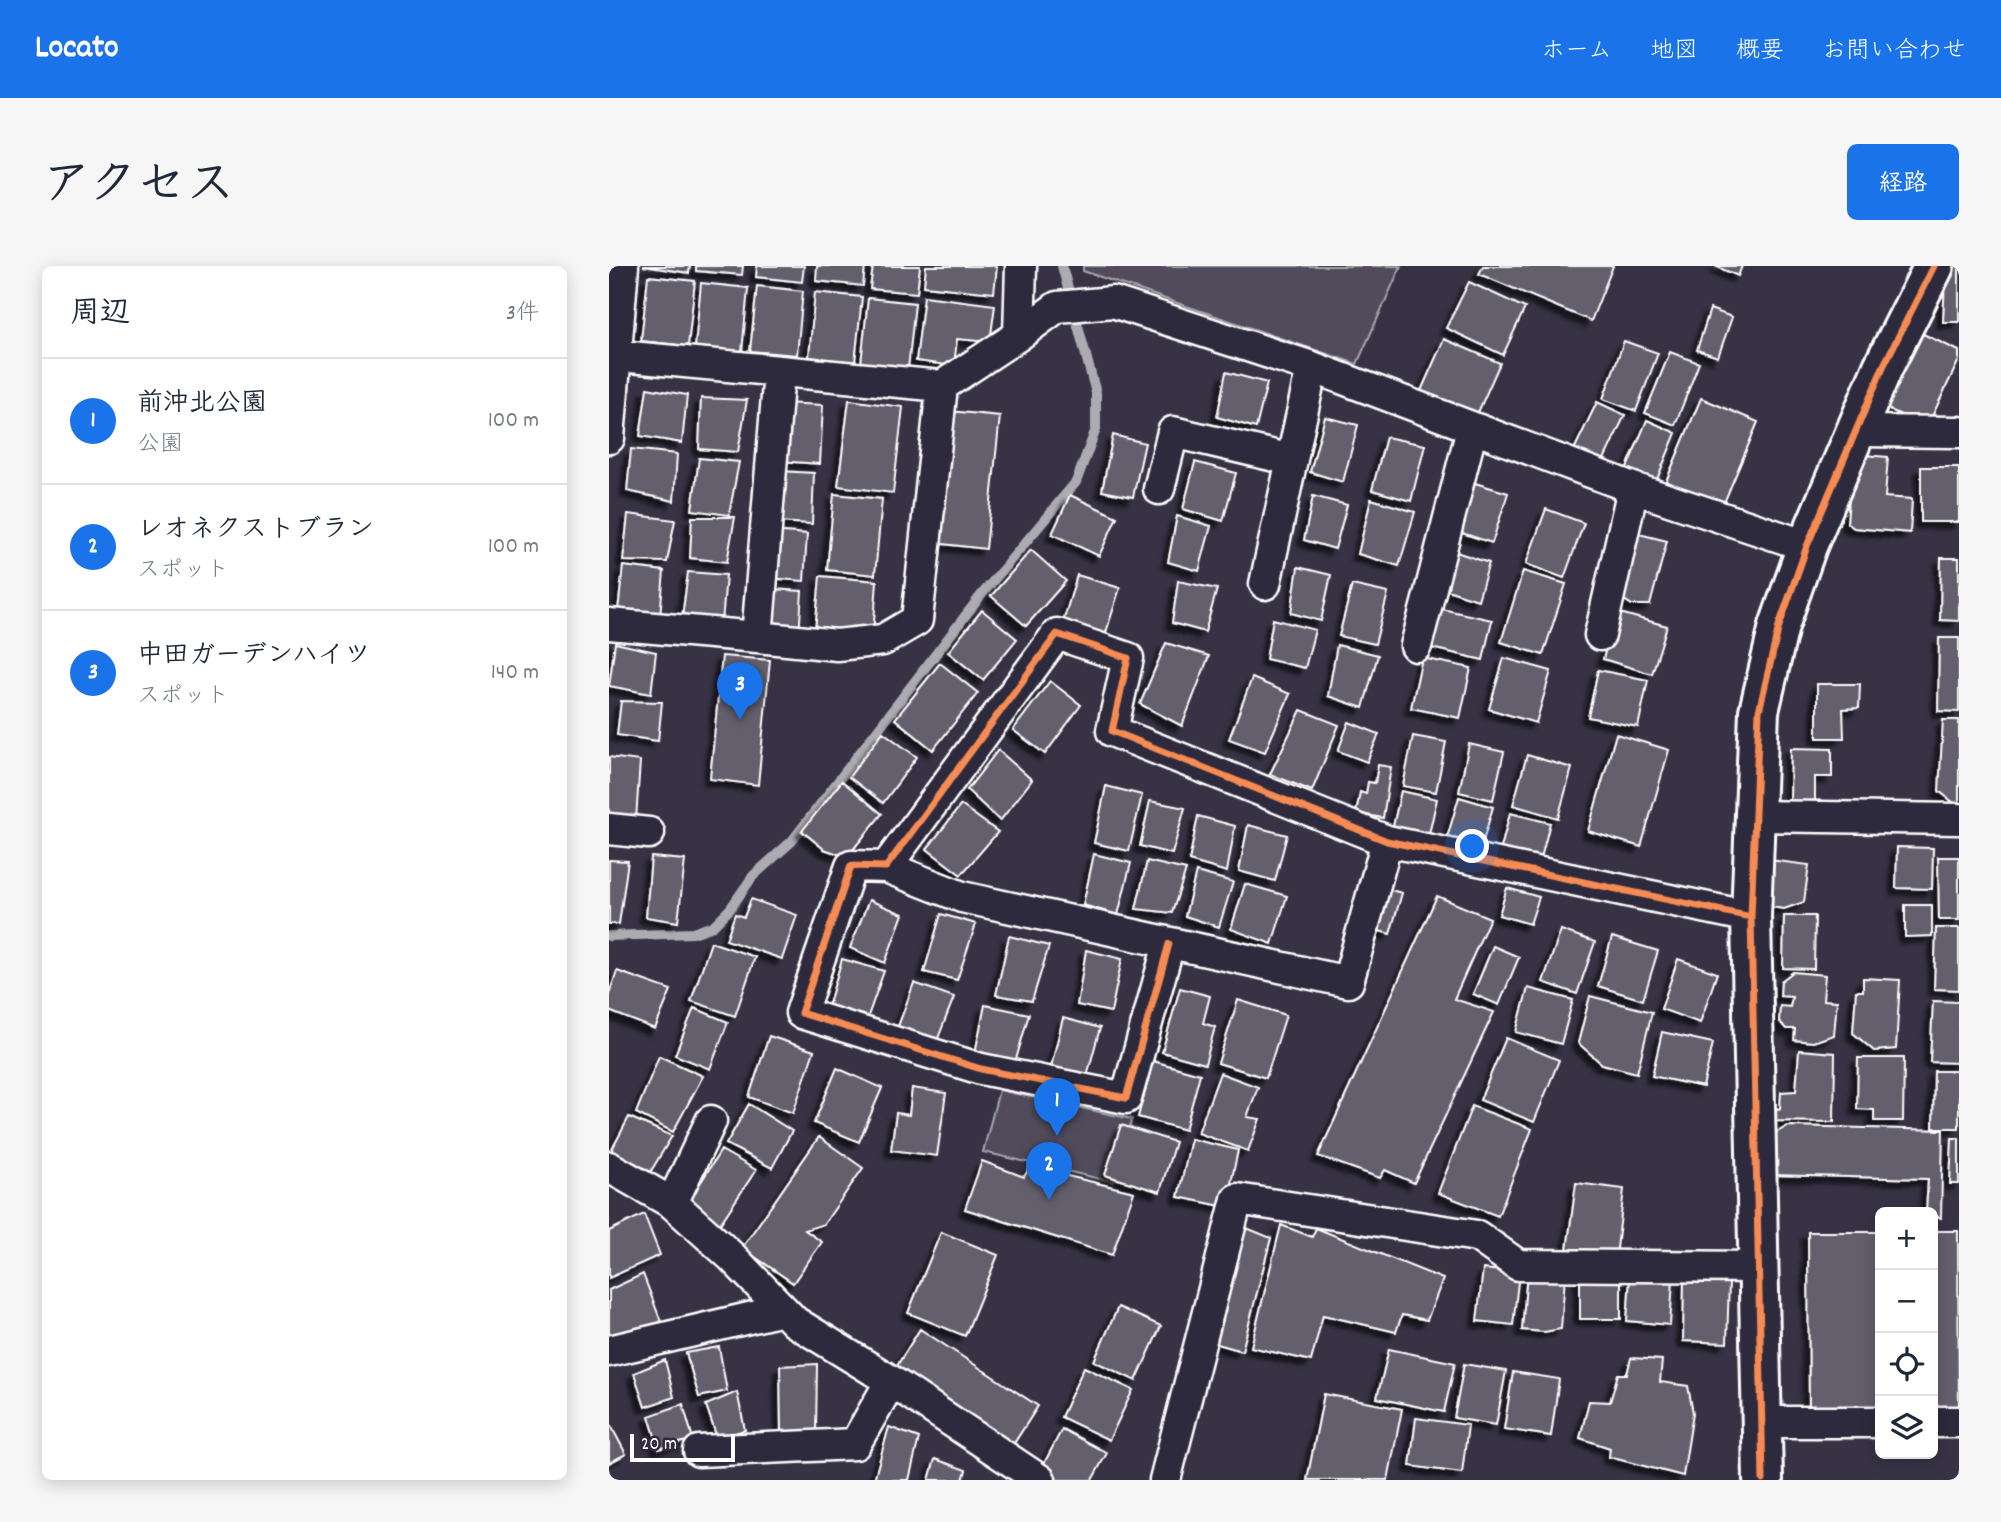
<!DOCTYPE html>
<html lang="ja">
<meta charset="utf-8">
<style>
body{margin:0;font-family:Dekko,"Klee One",sans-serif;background:#f6f6f7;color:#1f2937}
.controls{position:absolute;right:21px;bottom:21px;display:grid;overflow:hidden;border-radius:10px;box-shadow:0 4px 18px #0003}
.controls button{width:63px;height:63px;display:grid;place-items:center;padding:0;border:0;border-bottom:2px solid #e0e1e3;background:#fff;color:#1f2937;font:35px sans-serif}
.scale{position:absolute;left:21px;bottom:18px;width:105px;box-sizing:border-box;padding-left:7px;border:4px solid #fff;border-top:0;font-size:19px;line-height:24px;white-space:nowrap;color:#fff;-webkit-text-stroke:5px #2f2a3d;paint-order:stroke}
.you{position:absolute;left:864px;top:581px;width:24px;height:24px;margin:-18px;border:5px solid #fff;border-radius:50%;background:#1a73e8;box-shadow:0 0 0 10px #1a73e833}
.badge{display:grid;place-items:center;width:46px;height:46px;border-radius:50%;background:#1a73e8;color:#fff;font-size:23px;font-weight:700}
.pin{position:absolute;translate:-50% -58px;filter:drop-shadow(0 2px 4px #0008)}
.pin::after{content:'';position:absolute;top:37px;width:24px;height:21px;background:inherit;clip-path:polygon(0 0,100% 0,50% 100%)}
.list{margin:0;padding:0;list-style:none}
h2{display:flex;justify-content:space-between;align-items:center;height:91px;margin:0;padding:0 28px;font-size:30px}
h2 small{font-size:23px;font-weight:400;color:#747a83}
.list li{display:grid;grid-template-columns:46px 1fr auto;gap:21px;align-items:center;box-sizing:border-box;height:126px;padding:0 28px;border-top:2px solid #e0e1e3}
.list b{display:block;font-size:26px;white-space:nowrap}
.list p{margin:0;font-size:23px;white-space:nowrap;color:#747a83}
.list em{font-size:23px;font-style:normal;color:#747a83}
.icon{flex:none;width:38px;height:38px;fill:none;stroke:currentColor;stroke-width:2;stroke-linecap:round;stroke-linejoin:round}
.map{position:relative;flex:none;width:1350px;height:1214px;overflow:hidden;border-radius:10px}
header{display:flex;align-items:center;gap:42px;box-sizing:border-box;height:98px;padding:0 35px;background:#1a73e8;color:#fff}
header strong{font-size:33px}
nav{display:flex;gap:38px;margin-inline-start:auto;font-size:24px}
.intro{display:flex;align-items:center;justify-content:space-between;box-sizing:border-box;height:168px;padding:0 42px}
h1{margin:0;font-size:49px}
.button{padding:18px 32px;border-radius:10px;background:#1a73e8;color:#fff;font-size:24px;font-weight:700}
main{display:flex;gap:42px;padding:0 42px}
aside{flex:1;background:#fff;border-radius:10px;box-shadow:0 4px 18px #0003}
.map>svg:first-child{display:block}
</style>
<header>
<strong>Locato</strong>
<nav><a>ホーム</a><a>地図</a><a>概要</a><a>お問い合わせ</a></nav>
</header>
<div class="intro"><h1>アクセス</h1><a class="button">経路</a></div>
<main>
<aside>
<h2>周辺<small>3件</small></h2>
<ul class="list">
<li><span class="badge">1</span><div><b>前沖北公園</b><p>公園</p></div><em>100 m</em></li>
<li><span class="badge">2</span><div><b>レオネクストブラン</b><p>スポット</p></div><em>100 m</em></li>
<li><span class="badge">3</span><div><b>中田ガーデンハイツ</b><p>スポット</p></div><em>140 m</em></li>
</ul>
</aside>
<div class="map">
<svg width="1350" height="1214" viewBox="0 0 1350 1214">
<defs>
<filter id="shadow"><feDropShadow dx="-6" dy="6" stdDeviation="2" flood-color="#0009"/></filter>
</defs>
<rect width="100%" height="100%" fill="#373345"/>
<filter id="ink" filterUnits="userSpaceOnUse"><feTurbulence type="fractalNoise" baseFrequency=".0143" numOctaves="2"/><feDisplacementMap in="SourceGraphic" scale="14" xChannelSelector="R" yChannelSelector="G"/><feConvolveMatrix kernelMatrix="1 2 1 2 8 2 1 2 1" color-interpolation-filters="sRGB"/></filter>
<g filter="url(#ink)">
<!-- green -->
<path fill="#514c5c" stroke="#a8a6ae" stroke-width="2" d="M474 0H792L748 98 474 5Z
M390 824 523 853 505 916 374 886Z"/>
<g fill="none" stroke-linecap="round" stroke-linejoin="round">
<!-- stream -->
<path stroke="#adabb2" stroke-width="10" d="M0 670 84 667 104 660 121 643 144 610 183 575 370 332 467 216 487 163V127L453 0"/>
</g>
<!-- building -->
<path fill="#635f6d" stroke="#fff" stroke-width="2" filter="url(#shadow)" d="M34 0H81L80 7Z
M87 0H134L133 9 87 5Z
M148 0H195L193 16 147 11Z
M208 0H256L254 20 207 15Z
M264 0H311L308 27 261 23Z
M317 0H388L385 27 315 20Z
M874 0H1004L982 55 870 8Z
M1106 0H1133L1129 10Z
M1342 0H1350V56H1334L1336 15Z
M39 10 86 15 79 80 32 75Z
M860 16 916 42 894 89 837 62Z
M92 17 139 22 133 86 86 81Z
M148 20 194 25 188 89 141 85Z
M206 26 253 31 246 96 200 91Z
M315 30 386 39 381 76 348 73 345 100 307 95Z
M259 32 306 37 299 103 252 98Z
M1101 43 1123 51 1109 91 1088 84Z
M1312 67 1350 85V94L1318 161 1277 142Z
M835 73 891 97 867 151 811 127Z
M1015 75 1049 87 1027 145 994 133Z
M1061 86 1090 97 1066 159 1036 147Z
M617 106 658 117 647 162 608 151Z
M38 122 78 129 73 177 31 170Z
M92 132 138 134 129 186 90 183Z
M1092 132 1149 156 1112 244 1055 220Z
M240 134 294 141 284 227 229 220Z
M988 136 1016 149 991 202 963 188Z
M173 137 214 139 211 198 169 195Z
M340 145 391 150 377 283 325 277Z
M716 151 749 159 734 216 701 206Z
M1038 154 1067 167 1044 223 1014 211Z
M504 169 536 177 524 231 493 225Z
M777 171 816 179 802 235 763 224Z
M22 183 68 188 65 235 18 225Z
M1254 189 1279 191 1276 231 1303 233 1301 267 1245 262 1238 257 1242 209 1252 207Z
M90 192 130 196 120 249 83 244Z
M586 196 627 207 614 255 574 243Z
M1312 201H1350V256H1312Z
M170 205 205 207 203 258 167 256Z
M866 217 899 227 883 277 850 266Z
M225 228 273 233 266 309 218 304Z
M461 229 508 251 490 290 443 268Z
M704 230 738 239 726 283 695 274Z
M762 233 806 246 790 300 749 288Z
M937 243 975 257 955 312 917 298Z
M19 248 66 254 58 296 14 295Z
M568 250 602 260 590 305 559 296Z
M83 251H126L118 296 81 292Z
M163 265 198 268 195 315 159 312Z
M1026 267 1058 275 1041 339H1023L1009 330Z
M422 284 457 315 417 360 382 330Z
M844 285 880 297 869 334 832 322Z
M1332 292H1350V355L1331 354Z
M14 300 55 305 51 351 9 345Z
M689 301 722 309 712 355 682 347Z
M914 305 957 318 934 389 892 376Z
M79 306 117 309 113 357 73 352Z
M468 309 511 322 494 376 452 363Z
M211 310 268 315 264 370 206 365Z
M569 315 608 323 596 366 563 357Z
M743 319 779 327 766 378 730 370Z
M162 323 193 325 190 371 159 369Z
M828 342 883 354 874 394 818 381Z
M373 344 408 373 374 414 339 386Z
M1007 346 1058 360 1043 408 994 393Z
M664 353 706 364 696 402 657 393Z
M1330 372H1350V446L1329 445Z
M6 377 47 386 42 428 0 420Z
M557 377 600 390 573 460 531 438Z
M728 379 769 389 754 442 719 430Z
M113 390 161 394 149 519 101 513Z
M813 392 862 402 851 452 802 442Z
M895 392 942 405 927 457 880 443Z
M331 397 369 427 324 484 286 453Z
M989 404 1039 414 1029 461 979 451Z
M643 412 681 428 656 486 620 473Z
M441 415 472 439 436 488 404 464Z
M1208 418H1251L1250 442 1234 443 1235 472H1208Z
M12 435 53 436 49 475 8 469Z
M692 444 730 459 703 525 661 508Z
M1334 454H1350V541L1330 525Z
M740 456 770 468 758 496 729 485Z
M274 466 308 491 274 537 240 511Z
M1007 468 1060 484 1032 581 979 565Z
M804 470 837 476 827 526 794 520Z
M860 478 895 486 884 534 850 526Z
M1182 482 1223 483V511H1206V535H1181Z
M389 484 423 514 391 555 358 524Z
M918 489 963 502 949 552 904 539Z
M0 491 31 495 27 554 0 550Z
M769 499 782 501 774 552 747 547 751 526 757 528 759 516 766 517Z
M233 515 273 548 238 591 215 583 193 565Z
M497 520 533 529 520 585 485 577Z
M792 525 828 533 818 577 782 569Z
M850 531 884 541 870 589 836 579Z
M541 535 576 542 563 588 531 580Z
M352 539 389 566 352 609 318 583Z
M901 547 941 557 930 600 890 590Z
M589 550 626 560 618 606 580 595Z
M639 559 678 569 666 615 630 605Z
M1288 581 1324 582 1323 623 1287 622Z
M485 588 522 597 509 649 474 639Z
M42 591 76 594 69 656 37 651Z
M1329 591H1350V654H1330Z
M0 594 19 595 10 658H0Z
M1160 594 1200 599 1195 636 1175 643 1154 640Z
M538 595 577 604 563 647 527 643Z
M587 606 624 616 610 661 576 650Z
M636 618 678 630 663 678 622 663Z
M774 622 793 627 781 668 763 663Z
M898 622 930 631 921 658 890 649Z
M828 630 881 652 845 733 885 746 805 917 776 904 771 912 709 890Z
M142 633 188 649 173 693 117 674 126 648 135 651Z
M260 634 294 648 276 697 241 682Z
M1296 639H1323V670L1296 671Z
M332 648 367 658 348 714 315 706Z
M1175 650H1206L1205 703 1174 702Z
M1327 662H1350V724L1325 723Z
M952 664 986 676 968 728 934 716Z
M400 670 440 680 423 735 387 729Z
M1003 671 1049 685 1034 734 989 720Z
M102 676 146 691 126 750 82 735Z
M884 680 910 691 890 739 864 728Z
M477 684 513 693 502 746 468 739Z
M233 693 275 705 258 753 219 741Z
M1069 693 1108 707 1091 757 1052 743Z
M8 705 62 724 46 763 0 745V728Z
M1184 706 1216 709 1214 734 1228 735 1225 769 1204 776 1185 774 1186 763H1177L1170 755 1171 740 1181 741 1183 731 1171 730 1172 715Z
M1254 712 1291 714 1287 783 1265 785 1244 767 1247 725H1254Z
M305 717 345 731 326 780 287 766Z
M571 722 601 730 594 757 606 761 596 798 553 786Z
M919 722 964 734 952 778 907 766Z
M981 730 1043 746 1028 807 993 798 969 777Z
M629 734 677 749 657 812 609 797Z
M1324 735 1350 736V797L1321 796Z
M376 739 420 748 406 797 366 787Z
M85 742 119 756 101 803 66 789Z
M454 752 491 762 478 810 442 801Z
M1053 766 1104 777 1094 821 1043 810Z
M160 770 205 785 184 847 140 831Z
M897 772 950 794 925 856 871 834Z
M1190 784 1226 787 1225 856 1162 855V842L1171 843 1172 826 1187 825Z
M50 790 94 810 64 866 27 847Z
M1249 792H1295L1294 855H1265V844L1248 843Z
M544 795 591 808 576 864 529 851Z
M228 802 273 822 250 876 205 857Z
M1325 805H1350V862H1324Z
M611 807 649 821 638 851 651 853 639 885 589 867Z
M303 822 337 827 328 890 282 884 287 847 300 849Z
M140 838 183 865 163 902 117 878Z
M863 840 923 863 889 950 829 927Z
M20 851 63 870 39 910 0 889Z
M512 859 566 876 551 926 496 909Z
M1179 860 1334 864 1332 952 1317 946 1319 913 1160 909 1161 870Z
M210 871 254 902 215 958 196 964 213 976 184 1017 133 982Z
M1343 872H1350V918H1341Z
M582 873 629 884 617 941 569 931Z
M112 884 147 904 111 958 80 935Z
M373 895 415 911 421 901 525 926 503 989 356 943Z
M967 917 1015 923 1007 991 958 984Z
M35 948 51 989 0 1012V965Z
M628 958 662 972 633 1085 598 1075Z
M672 959 703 971 707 962 834 1013 818 1054 793 1049 787 1066 714 1049 702 1095 642 1081Z
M1324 965H1349L1350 1144H1324Z
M332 966 389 989 356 1070 299 1047Z
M1199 966H1271V1145H1200Z
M874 1003 910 1007 904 1059 868 1055Z
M918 1007 956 1011 952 1063 935 1066 913 1064Z
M34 1008 54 1061 0 1072V1024Z
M971 1008H1012V1053H971Z
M1021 1011 1064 1014 1061 1059 1018 1055Z
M1075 1014 1120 1016 1118 1077 1074 1075Z
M509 1041 552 1060 527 1115 485 1095Z
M311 1063 429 1140 402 1182 284 1106Z
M110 1081 118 1125 90 1131 77 1087Z
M780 1083 846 1097 835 1146 768 1132Z
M1022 1092 1053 1094 1051 1116 1079 1120 1084 1147 1074 1210 1000 1191 1001 1182 971 1172 980 1135 1001 1136 1009 1108H1018Z
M56 1094 65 1131 36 1141 25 1107Z
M208 1098 207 1167 172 1166 171 1100Z
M855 1098 897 1105 887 1159 845 1152Z
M475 1101 524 1124 500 1174 452 1151Z
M904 1106 950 1113 942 1170 895 1163Z
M128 1126 136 1164 108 1172 97 1139Z
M715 1128 793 1143 779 1214H698Z
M74 1138 84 1173 50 1183 40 1150Z
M807 1152 859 1159 853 1207 801 1200Z
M0 1156 17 1188 0 1197Z
M280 1161 310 1172 300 1214H265Z
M453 1163 498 1187 483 1214H443L430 1207Z
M326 1193 357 1204 354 1214H320Z"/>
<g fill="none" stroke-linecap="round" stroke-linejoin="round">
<defs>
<path id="street" d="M412 0 410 69 448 41 504 36 703 101 1024 222 1198 280
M0 89 333 120 410 69
M1246 165 1350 166
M0 172 14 0
M550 223 564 166 683 194
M656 318 703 101
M0 358 148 371 170 106
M991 369 1024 222
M148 371 228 379 274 374 308 354 333 120
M807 380 863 163
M1146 550 1350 553
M0 563 40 567
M277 601 353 631 739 716 778 575
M560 678 517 832 372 803 192 747 242 600 277 601 448 368 519 392 503 465 778 575 1142 651
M0 901 63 937 123 991 186 1056 282 1115 431 1214
M63 937 102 855
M0 1085 174 1044
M1155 1156H1271
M1324 1156H1350
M90 1185 246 1178 282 1115
M556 1214 628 933 868 970 909 999 1151 1001"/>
<path id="secondary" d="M1154 1214 1142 651 1150 445 1170 360 1198 280 1274 101 1325 0"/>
</defs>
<!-- street casing -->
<use href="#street" stroke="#fff" stroke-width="35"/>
<!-- secondary casing -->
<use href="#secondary" stroke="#fff" stroke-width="44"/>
<!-- street -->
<use href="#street" stroke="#2f2a3d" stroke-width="30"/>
<!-- secondary -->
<use href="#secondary" stroke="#2f2a3d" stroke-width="38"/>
<defs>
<path id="cycleway" d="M560 678 517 832 372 803 192 747 242 600 277 601 448 368 519 392 503 465 778 575 1142 651
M1154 1214 1142 651 1150 445 1170 360 1198 280 1274 101 1325 0"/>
</defs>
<!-- cycleway casing -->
<use href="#cycleway" stroke="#2f2a3d" stroke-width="11"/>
<!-- cycleway -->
<use href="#cycleway" stroke="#f68b52" stroke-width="7"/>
</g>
</g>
</svg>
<div class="controls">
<button>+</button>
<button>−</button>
<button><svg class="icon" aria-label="locate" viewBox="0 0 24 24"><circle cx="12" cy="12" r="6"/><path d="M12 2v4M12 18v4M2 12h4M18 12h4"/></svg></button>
<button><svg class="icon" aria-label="layers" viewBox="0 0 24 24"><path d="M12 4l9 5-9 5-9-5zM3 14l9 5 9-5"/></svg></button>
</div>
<div class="scale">20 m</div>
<div class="you"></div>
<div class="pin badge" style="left:448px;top:870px">1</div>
<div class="pin badge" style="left:440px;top:934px">2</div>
<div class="pin badge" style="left:131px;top:454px">3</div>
</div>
</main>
